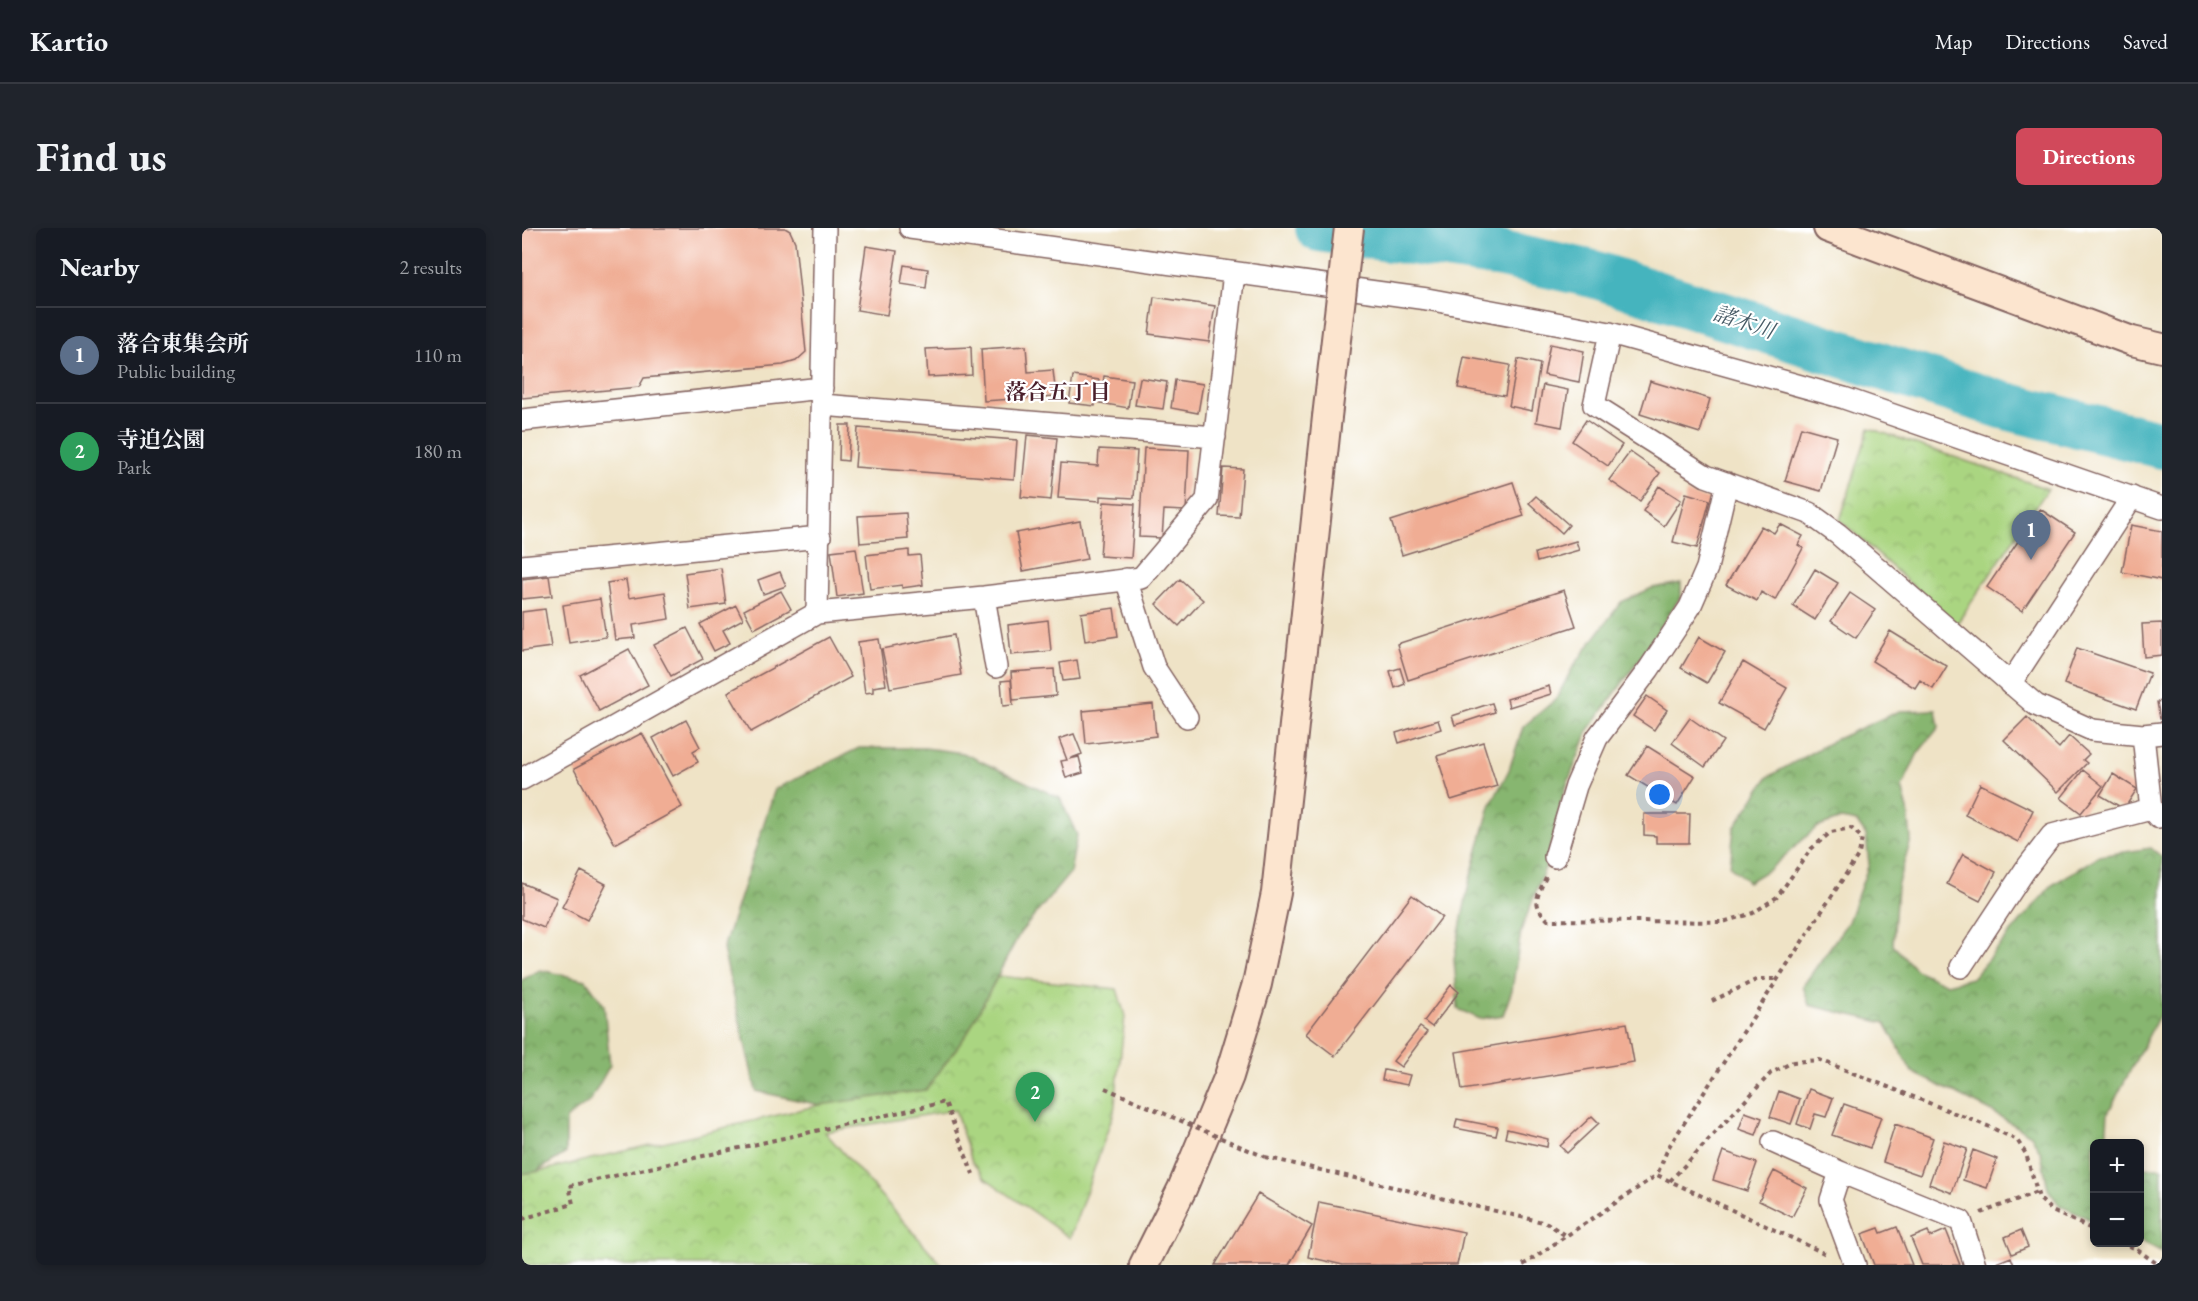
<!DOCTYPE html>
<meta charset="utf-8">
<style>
body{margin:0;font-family:"EB Garamond","Noto Serif JP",serif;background:#20242c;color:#f1f3f6}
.controls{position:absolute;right:18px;bottom:18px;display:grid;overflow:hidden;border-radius:9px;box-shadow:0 3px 9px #0003}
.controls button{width:54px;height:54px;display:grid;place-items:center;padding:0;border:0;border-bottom:2px solid #363941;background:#171b24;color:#f1f3f6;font:30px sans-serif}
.you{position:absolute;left:1138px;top:567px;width:21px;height:21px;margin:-15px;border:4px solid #fff;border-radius:50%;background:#1a73e8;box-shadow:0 0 0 9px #1a73e833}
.badge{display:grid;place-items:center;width:39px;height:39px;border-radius:50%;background:#d1495b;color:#fff;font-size:20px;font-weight:700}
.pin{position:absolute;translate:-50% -50px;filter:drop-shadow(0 2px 3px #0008)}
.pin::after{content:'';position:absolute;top:32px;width:21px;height:18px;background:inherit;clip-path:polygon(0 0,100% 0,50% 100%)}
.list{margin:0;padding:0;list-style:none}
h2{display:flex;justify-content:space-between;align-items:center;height:78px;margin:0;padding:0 24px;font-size:26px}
h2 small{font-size:20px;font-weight:400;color:#9ea1a6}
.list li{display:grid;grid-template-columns:39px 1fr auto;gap:18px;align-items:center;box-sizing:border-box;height:96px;padding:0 24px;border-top:2px solid #363941}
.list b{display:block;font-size:22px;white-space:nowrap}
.list p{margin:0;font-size:20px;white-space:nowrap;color:#9ea1a6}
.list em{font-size:20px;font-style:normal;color:#9ea1a6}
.map{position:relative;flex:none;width:1640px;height:1037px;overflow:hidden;border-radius:9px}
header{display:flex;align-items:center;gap:36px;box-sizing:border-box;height:84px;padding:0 30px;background:#171b24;border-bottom:2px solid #363941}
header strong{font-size:28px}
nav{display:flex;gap:33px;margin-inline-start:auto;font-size:21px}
.intro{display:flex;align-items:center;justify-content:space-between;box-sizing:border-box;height:144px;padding:0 36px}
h1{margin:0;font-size:42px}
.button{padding:15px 27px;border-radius:9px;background:#d1495b;color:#fff;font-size:21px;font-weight:700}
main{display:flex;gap:36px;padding:0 36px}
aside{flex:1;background:#171b24;border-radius:9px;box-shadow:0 3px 9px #0003}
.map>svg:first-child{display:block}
</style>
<header>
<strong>Kartio</strong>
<nav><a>Map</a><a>Directions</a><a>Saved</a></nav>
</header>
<div class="intro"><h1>Find us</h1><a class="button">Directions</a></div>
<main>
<aside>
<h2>Nearby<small>2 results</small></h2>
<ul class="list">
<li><span class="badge" style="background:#5c6f8a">1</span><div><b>落合東集会所</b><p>Public building</p></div><em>110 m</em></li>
<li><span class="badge" style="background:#2e9e5b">2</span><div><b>寺迫公園</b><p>Park</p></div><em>180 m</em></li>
</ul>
</aside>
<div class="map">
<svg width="1640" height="1037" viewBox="0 0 1640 1037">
<defs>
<pattern id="forest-crowns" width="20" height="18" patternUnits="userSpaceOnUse" patternTransform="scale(1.5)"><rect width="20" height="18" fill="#87b66f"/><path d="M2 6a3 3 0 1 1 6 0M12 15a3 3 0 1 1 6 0" fill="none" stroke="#70935b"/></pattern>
<pattern id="park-crowns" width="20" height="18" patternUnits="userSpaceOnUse" patternTransform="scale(1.5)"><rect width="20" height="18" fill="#aad581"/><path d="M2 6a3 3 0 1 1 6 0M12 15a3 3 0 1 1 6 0" fill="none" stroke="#94b670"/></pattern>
</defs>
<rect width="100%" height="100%" fill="#fff"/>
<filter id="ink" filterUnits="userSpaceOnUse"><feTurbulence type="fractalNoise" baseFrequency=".0167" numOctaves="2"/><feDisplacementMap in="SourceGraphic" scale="12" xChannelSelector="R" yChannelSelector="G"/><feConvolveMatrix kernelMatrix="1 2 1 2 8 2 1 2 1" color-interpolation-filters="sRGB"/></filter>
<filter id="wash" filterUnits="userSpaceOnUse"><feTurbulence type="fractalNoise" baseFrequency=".008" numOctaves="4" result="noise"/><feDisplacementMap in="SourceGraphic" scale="24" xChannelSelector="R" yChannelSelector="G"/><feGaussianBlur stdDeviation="1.35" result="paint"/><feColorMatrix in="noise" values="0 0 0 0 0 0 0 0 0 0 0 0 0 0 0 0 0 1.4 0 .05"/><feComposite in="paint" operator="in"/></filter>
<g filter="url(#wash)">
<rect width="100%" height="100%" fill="#efe3c6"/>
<!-- forest -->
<path fill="url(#forest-crowns)" stroke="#686a4d" stroke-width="1.5" d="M1159 355V368L1119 429 1066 503 1041 567 1024 637 999 703 990 762 981 787 958 791 936 781 932 731 947 655 968 578 987 542 1001 499 1034 471 1051 439 1099 374 1130 360Z
M1414 482 1417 499 1396 525 1380 559 1386 582 1389 612 1375 658 1371 717 1394 742 1425 756 1450 750 1530 657 1577 628 1629 620 1640 629V782L1586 885 1584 915 1572 916V993L1538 978 1526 961 1519 925 1509 907 1467 882 1390 844 1363 795 1287 777 1281 758 1326 694 1347 636 1344 607 1335 594 1319 591 1294 600 1248 641 1226 654 1208 638 1212 600 1246 549 1310 513 1377 483Z
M337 520H403L441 525 538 570 555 607 548 645 498 705 445 806 404 862 298 877 234 863 201 721 253 561Z
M18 742 64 752 82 777 88 837 68 873 44 891V925L14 944 0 946V752Z
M1618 940H1640V1025L1618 1013Z"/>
<!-- park -->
<path fill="url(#park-crowns)" stroke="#7a7a56" stroke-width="1.5" d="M1347 200 1526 261 1434 397 1318 292Z
M476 748 595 761 603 788 592 884 548 1010 463 950 450 934 433 882 303 904 420 1037H0V946L14 944 298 877 404 862 445 806Z"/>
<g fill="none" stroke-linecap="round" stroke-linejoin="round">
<!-- river -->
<path stroke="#45b4be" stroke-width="48" d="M797 0 980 26 1071 46 1480 177 1640 217"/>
</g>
<g id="blocks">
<!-- building -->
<path fill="#f0ad94" d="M11 0H263L268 3 273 14 284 124 274 133 261 137 122 150 117 159 0 170V2Z
M344 18 375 23 365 87 335 82Z
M382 37 406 41 404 60 379 56Z
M632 69 693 78 687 114 627 106Z
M1028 116 1062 123 1057 154 1022 147Z
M504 118 506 144 531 142 534 168 462 173 459 121Z
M449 119 450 147 406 149 404 121Z
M942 129 988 137 983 168 936 160Z
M996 131 1018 136 1010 183 987 178Z
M551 148 577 152 573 178 547 175Z
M582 148 610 152 606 180 578 175Z
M618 150 645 154 641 181 613 177Z
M653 152 681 156 676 185 649 180Z
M1128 153 1188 171 1178 205 1118 186Z
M1021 157 1046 162 1040 199 1014 194Z
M1064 192 1100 217 1086 238 1050 213Z
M318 197H328L326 233 317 232Z
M1279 199 1315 209 1299 263 1263 253Z
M336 200 495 212 492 251 333 239Z
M505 207 535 210 529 272 499 269Z
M622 220 667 222 664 283 642 282 640 310 617 309Z
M577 221 615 223 612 270 578 268V273L536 270 539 235 576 238Z
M1108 224 1138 245 1118 273 1087 252Z
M701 240 721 241 717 289 697 288Z
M991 254 1002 288 880 327 869 293Z
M1137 258 1159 272 1142 298 1121 283Z
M1164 265 1188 272 1175 320 1151 314Z
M1014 268 1047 297 1040 305 1007 275Z
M582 274 613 276 609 330 578 328Z
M1518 281 1553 304 1500 383 1465 359Z
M384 285 386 311 338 315 336 288Z
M558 293 565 331 501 343 494 305Z
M1258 296 1281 308 1276 317 1281 320 1253 372 1239 364 1235 373 1204 357 1239 298 1252 305Z
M1609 297 1640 303V352L1600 344Z
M1054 313 1057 322 1015 334 1013 325Z
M334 320 341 365 315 369 309 323Z
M387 322V328L398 327 401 357 380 360V357L348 361 344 327Z
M199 340 204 376 168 381 163 345Z
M1293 341 1316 355 1293 392 1271 378Z
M258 344 264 358 241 366 236 352Z
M27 348 30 368 0 371V351Z
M658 351 681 372 657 398 634 376Z
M104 352 107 370 143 364 147 391 111 397 113 410 93 412 85 355Z
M1042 362 1054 398 886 452 875 416Z
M259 363 269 381 232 401 222 382Z
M1328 365 1353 382 1334 410 1309 393Z
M78 371 84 409 47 415 41 377Z
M214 377 221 391 201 402 208 415 192 423 178 396Z
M592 380 596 408 563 413 559 385Z
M23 381 29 419 0 423V384Z
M526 392 529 423 489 427 486 397Z
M1640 395V427L1622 429 1620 396Z
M165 400 181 431 149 448 132 417Z
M1368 403 1425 438 1411 461 1398 452 1393 460 1350 433Z
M432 407 439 447 368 460 360 421Z
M307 409 329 449 229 504 206 464Z
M1177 409 1203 424 1185 455 1159 440Z
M357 411 364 457 351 459V464L343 465 336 414Z
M1555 420 1628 445 1614 481 1542 456Z
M107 421 126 457 77 483 58 447Z
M555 432 558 451 541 453 538 435Z
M1221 434 1265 460 1242 500 1197 475Z
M878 440 883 456 873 460 868 443Z
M532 441 534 468 491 472 489 444Z
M489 452 491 477 481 478 479 453Z
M1027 458 1029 466 987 479 985 471Z
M1125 468 1145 482 1132 502 1111 488Z
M1640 473V491H1638L1635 474Z
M970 475 973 484 933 497 930 488Z
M631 476 634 508 564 516 561 483Z
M1505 489 1537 520 1547 508 1567 526 1561 532 1565 535 1536 564 1482 512Z
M1168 490 1201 513 1183 539 1150 515Z
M164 492 178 519 171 523 176 534 151 548 131 510Z
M916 492 919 501 877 515 874 505Z
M120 505 160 579 93 616 52 541Z
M552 506 560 526 547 531 557 529 561 545 544 550 539 533 545 532 537 511Z
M961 514 975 558 929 572 915 528Z
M1125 518 1173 548 1155 577 1106 547Z
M1561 542 1581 558 1559 585 1539 570Z
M1591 546 1615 561 1602 581 1578 567Z
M1458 556 1511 582 1496 614 1443 587Z
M1122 586H1168L1167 615H1134V608L1122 607Z
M1441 626 1474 644 1458 673 1425 656Z
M59 643 84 656 65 692 40 679Z
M0 655 35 670 22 700 0 691Z
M890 667 920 689 813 828 784 806Z
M929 757 937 764 910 799 902 793Z
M1105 795 1112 834 940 862 934 824Z
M898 799 905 804 879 839 871 833Z
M862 842 888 847 885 857 860 852Z
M1287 861 1311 870 1304 889 1293 886 1288 901 1275 896Z
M1257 863 1278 871 1269 896 1248 889Z
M1322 876 1359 889 1348 920 1310 907Z
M1223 884 1240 890 1234 907 1217 901Z
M1070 888 1077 895 1045 925 1038 918Z
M935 891 976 899 974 908 933 900Z
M1373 896 1411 910 1398 947 1361 934Z
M985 901 1026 911 1025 919 983 910Z
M1422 913 1445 921 1430 965 1407 956Z
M1451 922 1475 931 1465 960 1441 952Z
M1201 923 1235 935 1225 963 1191 952Z
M1252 943 1285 960 1270 989 1237 973Z
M736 966 790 998 767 1037H693Z
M797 974 942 1004 935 1037H821L786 1029Z
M1375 999 1390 1037H1352L1340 1006 1357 1000 1359 1005Z
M1424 1002 1438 1037H1400L1389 1010 1406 1003 1408 1009Z
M1499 1002 1506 1019 1490 1026 1483 1009Z
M1489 1029 1492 1037H1469Z"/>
</g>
</g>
<g filter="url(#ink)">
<use href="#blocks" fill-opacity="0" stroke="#846461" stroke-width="1.5"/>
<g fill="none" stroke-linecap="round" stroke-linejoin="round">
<defs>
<path id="street" d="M388 0 905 71 1088 105 1322 170 1640 280
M1088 105 1072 177 1184 248 1287 285 1316 306 1514 477 1570 502 1621 507 1640 505
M300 177 693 209
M0 192 300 160
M0 338 298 309
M604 351 632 439 665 489
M462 369 474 439
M295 385 303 0
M1488 456 1610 269
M1621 507 1629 581 1636 589 1639 588
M0 551 295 385 462 369 619 350 685 272 712 45
M1033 629 1054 558 1075 510 1127 441 1168 379 1185 340 1205 255
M1439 739 1503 642 1530 607 1629 581
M1251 914 1318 944 1439 993 1453 1037
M1318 944 1309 972 1333 1037"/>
<path id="secondary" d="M1306 0 1610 113 1640 120
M622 1037 660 961 707 848 735 756 754 665 805 189"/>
</defs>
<!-- street casing -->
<use href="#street" stroke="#846461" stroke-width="24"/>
<!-- secondary casing -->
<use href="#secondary" stroke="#846461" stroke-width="32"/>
<!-- path -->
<path stroke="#846461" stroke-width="4" stroke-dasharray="4.5 4.5" stroke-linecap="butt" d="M1024 649C1015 669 1009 675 1026 692L1201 694 1231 685 1255 669 1289 621 1309 604 1329 600 1340 610 1337 626 1146 920 1135 947
M1190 773 1236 751H1257
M743 929 1025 995 1044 1008
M1148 953 1249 845 1271 834 1298 832 1468 899 1495 912 1504 926 1517 970 1530 983 1572 1002
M1459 985 1515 964
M0 991 51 976 47 958 423 874 451 946
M1599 1014 1614 1021 1637 1037
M1001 1037 1135 947 1304 1026"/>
<!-- street -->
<use href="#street" stroke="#fff" stroke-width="21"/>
<!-- secondary -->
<use href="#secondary" stroke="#fce5cf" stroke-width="28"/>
<defs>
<path id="secondary-bridge" d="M805 189 827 0"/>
</defs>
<!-- secondary-bridge casing -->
<use href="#secondary-bridge" stroke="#846461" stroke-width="32" stroke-linecap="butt"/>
<!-- path-bridge -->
<path stroke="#846461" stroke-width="4" stroke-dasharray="4.5 4.5" stroke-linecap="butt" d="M583 860 743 929"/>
<!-- secondary-bridge -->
<use href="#secondary-bridge" stroke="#fce5cf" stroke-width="28"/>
</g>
</g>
<g text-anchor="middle" stroke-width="4.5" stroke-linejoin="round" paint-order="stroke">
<!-- water labels -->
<g font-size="21" font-style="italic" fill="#485b66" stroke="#fff">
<text transform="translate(1222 94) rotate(18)" y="7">諸木川</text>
</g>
<!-- neighbourhood labels -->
<g font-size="21" font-weight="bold" fill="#4a1f2b" stroke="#fff">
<text x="536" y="171">落合五丁目</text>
</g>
</g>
</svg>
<div class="controls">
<button>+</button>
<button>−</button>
</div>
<div class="you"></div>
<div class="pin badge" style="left:1509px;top:332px;background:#5c6f8a">1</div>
<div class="pin badge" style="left:513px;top:894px;background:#2e9e5b">2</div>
</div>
</main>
